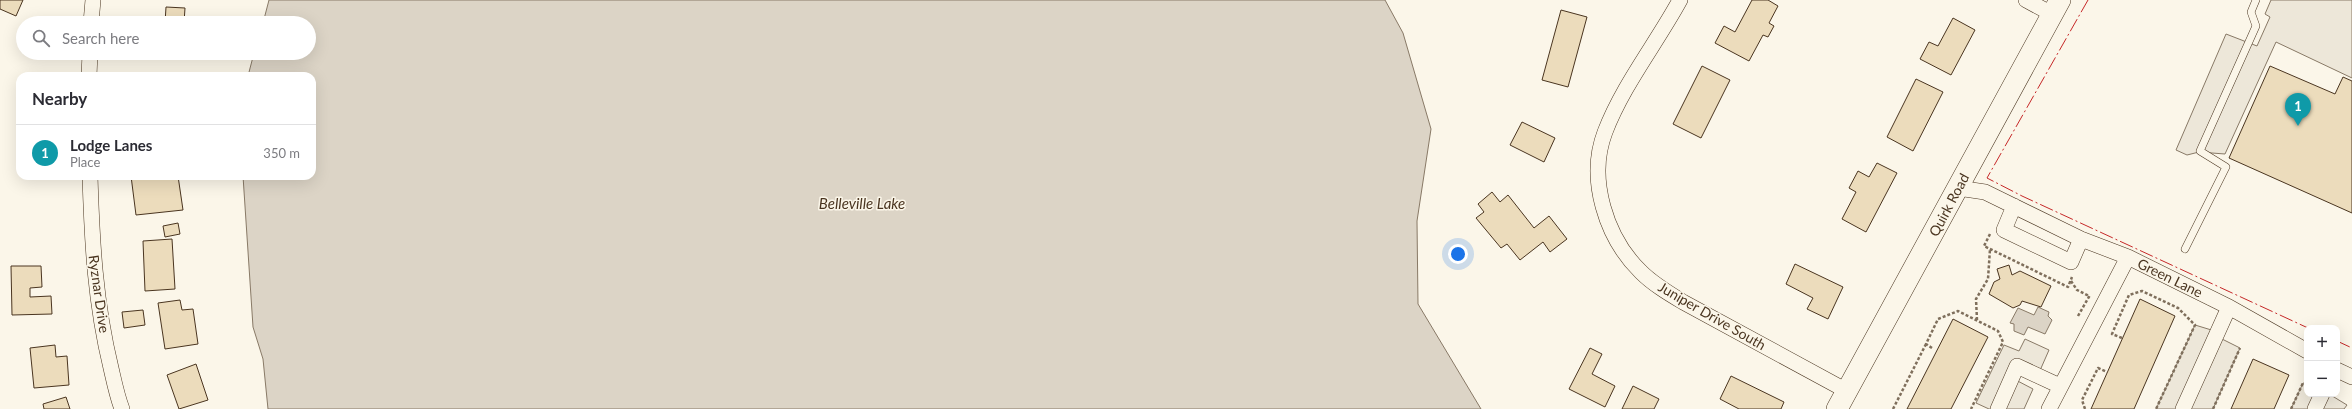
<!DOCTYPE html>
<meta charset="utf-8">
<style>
body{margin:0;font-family:Lato,sans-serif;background:#f7f7f7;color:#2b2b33}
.controls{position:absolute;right:12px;bottom:12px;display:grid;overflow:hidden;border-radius:8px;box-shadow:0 4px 16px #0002}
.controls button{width:36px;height:36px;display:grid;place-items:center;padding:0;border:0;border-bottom:1px solid #e1e1e2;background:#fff;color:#2b2b33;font:20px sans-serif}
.you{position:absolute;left:1458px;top:254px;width:14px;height:14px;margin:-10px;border:3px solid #fff;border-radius:50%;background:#1a73e8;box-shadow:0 0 0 6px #1a73e833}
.badge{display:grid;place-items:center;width:26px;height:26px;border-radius:50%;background:#b45309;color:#fff;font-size:13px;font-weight:700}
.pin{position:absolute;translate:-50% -33px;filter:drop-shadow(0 1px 2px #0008)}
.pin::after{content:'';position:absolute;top:21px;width:14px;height:12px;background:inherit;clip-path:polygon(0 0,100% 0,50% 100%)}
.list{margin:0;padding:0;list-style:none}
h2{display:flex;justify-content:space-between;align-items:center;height:52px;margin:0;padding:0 16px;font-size:17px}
h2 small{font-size:13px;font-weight:400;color:#7c7c81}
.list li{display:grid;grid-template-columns:26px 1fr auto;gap:12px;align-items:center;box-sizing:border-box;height:56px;padding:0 16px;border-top:1px solid #e1e1e2}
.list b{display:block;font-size:15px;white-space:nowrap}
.list p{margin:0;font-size:13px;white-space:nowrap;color:#7c7c81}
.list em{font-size:13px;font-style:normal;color:#7c7c81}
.icon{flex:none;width:22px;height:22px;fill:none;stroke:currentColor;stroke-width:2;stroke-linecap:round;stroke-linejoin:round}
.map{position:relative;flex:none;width:2352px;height:409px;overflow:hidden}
.search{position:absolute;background:#fff;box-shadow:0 4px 16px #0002;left:16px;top:16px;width:300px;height:44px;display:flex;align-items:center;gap:10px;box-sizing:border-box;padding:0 14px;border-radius:22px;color:#7c7c81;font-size:15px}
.panel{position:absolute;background:#fff;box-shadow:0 4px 16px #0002;left:16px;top:72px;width:300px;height:108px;border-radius:12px}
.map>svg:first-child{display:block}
</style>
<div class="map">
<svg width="2352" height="409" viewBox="0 0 2352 409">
<rect width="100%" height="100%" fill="#fbf6e9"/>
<!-- parking -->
<path fill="#ede7d9" stroke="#887966" d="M2271 0H2352V78L2276 42 2225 154 2199 152 2187 155 2176 150 2226 34 2257 46 2270 17 2265 14Z
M2195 325 2218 332 2216 336 2240 348 2213 409H2156Z
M2025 339 2049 350 2038 375 2017 366 2012 378 2033 389 2024 409H1989L1976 403 2004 345 2019 351Z
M2303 383 2307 384V394H2329L2347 405 2344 409H2291Z"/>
<!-- water -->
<path fill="#dcd4c6" stroke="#887966" d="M269 0H1385L1403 33 1431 129 1417 221 1418 304 1481 409H268L263 359 253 327 243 176H312V76H248L254 53H309V23H263Z
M2038 307 2049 312 2048 316 2052 320 2045 334 2028 327 2024 335 2014 331V324L2010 323 2018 308 2034 315Z"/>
<!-- building -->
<path fill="#ecdcbc" stroke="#4a3520" d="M0 0H23L16 16 0 9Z
M1752 0H1768L1778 6 1769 23 1774 26 1768 37 1763 35 1749 61 1715 43 1724 26 1735 32Z
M166 7 185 8 184 23H165Z
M1561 10 1587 17 1568 87 1542 80Z
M1953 18 1975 30 1951 75 1920 59 1929 42 1938 46Z
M1702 66 1730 80 1701 138 1673 124Z
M2270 66 2335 94 2343 77 2352 81V213L2229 158Z
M1916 79 1943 92 1913 151 1887 137Z
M1522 122 1555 138 1544 162 1510 145Z
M1877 163 1897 173 1866 232 1842 219 1856 192 1849 188 1858 171 1869 177Z
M131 176H178L183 210 136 215Z
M1492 192 1500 202 1508 195 1534 228 1549 216 1567 239 1550 252 1543 242 1520 260 1507 244 1501 248 1476 218 1484 212 1478 204Z
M178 223 180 234 165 237 163 226Z
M172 239 175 289 145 291 143 241Z
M1795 264 1843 287 1828 319 1807 309 1813 298 1786 284Z
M2009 265 2012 275 2020 271 2051 286 2041 307 2022 301 2020 305 2013 308 1989 294 1994 282 2000 279 1997 269Z
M11 266H41L42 287 30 288V297L51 296 52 314 12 315Z
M2140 299 2175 316 2134 409H2091Z
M180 300 182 310 193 309 198 344 165 349 158 303Z
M143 310 145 325 124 328 122 312Z
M1953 319 1988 337 1951 409H1907Z
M55 345 56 357 67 356 69 385 34 388 30 348Z
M1590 348 1602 354 1592 374 1615 386 1605 407 1569 389Z
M2253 359 2289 375 2274 409H2231Z
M196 364 208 400 179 409 167 375Z
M1731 376 1784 402 1781 409H1739L1720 399Z
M1633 386 1659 399 1654 409H1622Z
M66 397 70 409H44L43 404Z"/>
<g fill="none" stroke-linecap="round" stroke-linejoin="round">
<defs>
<path id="lane" d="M2185 249 2226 167 2200 151 2256 26 2251 12 2256 0"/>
<path id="street" d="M1680 0C1656 44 1623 85 1605 132 1587 179 1606 238 1641 272 1653 284 1668 293 1683 302L1847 391
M2026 0 2052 14
M91 23 93 0
M89 76 90 53
M90 176C92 242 95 302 111 368 114 381 117 396 122 409
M1958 188 1985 192 2081 239 2128 257 2229 307 2307 351
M2014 206 2004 230 2071 262 2081 239
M2337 370 2352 377
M1998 409 2017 366 2060 386
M2049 409 2128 257
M2183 409 2229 307
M2315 409 2322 394"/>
<path id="secondary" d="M1837 409 2060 0"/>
</defs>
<!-- lane casing -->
<use href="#lane" stroke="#4a3520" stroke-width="8"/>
<!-- street casing -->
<use href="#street" stroke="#4a3520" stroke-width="16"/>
<!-- secondary casing -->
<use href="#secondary" stroke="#4a3520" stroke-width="22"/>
<!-- path -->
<path stroke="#7f6f5c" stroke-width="2.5" stroke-dasharray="3 2" stroke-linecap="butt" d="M1990 234 1984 246 2068 287 2072 277
M2071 281 2077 290 2089 296
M2078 316 2090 295
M1977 320 1976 299 1988 279 1990 249
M2122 338 2112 334 2129 295 2142 291 2178 308 2195 325 2156 409
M1932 348 1926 344 1938 319 1958 311 1998 331 2003 342 1971 409
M1893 409 1926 344
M2085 409 2082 400 2098 368 2107 372
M2213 409 2240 348
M2291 409 2303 383"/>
<!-- lane -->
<use href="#lane" stroke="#fbf6e9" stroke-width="7"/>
<!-- street -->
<use href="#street" stroke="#fbf6e9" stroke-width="15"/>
<!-- secondary -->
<use href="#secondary" stroke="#fbf6e9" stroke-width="21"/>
<!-- power -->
<path stroke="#c62828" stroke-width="1" stroke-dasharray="14 3 2 3" stroke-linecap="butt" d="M2088 0 1987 178 2022 196 2308 328
M2337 341 2352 348"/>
</g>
<g text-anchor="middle" stroke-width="3" stroke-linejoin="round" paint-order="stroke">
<!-- street labels -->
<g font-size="14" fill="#4a3520" stroke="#fbf6e9">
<text transform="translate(1949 205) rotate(-62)" y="5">Quirk Road</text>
<text transform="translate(2170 278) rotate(26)" y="5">Green Lane</text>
<text transform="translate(99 294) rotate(82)" y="5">Ryznar Drive</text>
<text transform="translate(1712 316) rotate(30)" y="5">Juniper Drive South</text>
</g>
<!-- water labels -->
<g font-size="15" font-style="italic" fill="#4a3520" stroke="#fbf6e9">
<text x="862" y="209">Belleville Lake</text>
</g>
</g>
</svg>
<div class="controls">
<button>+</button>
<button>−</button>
</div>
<div class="you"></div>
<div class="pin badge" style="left:2298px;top:126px;background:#0f9aa8">1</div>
<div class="search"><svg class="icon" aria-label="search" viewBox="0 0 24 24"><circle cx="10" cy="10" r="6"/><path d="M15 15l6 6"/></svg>Search here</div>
<section class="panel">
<h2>Nearby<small></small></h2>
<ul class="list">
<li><span class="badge" style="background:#0f9aa8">1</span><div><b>Lodge Lanes</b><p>Place</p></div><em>350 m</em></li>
</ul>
</section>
</div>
